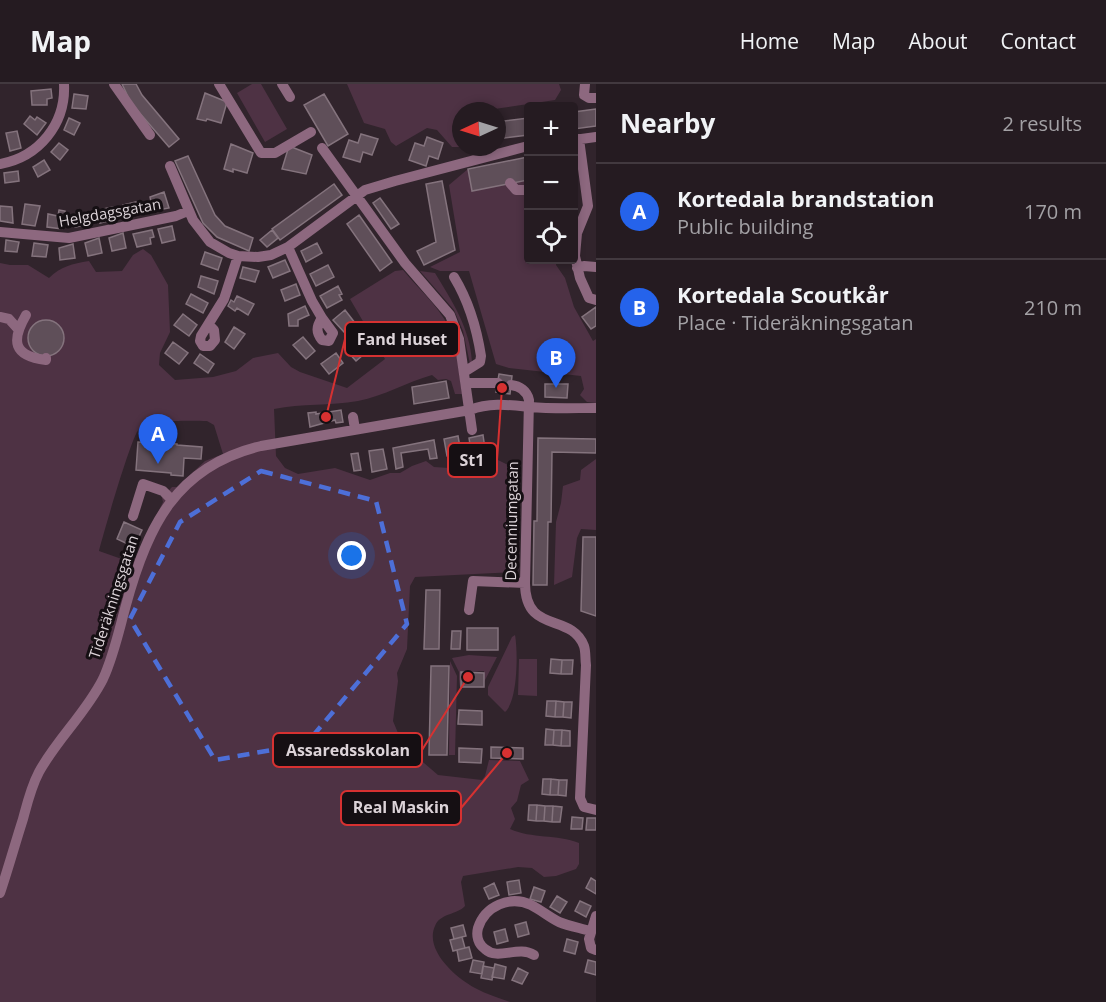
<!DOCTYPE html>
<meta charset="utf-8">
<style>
body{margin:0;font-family:"Open Sans",sans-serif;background:#2d242a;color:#f1f3f6}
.controls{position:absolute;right:18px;top:18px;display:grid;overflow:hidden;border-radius:6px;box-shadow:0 3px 9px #0003}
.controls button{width:54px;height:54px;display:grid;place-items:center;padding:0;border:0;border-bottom:2px solid #42393f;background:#251b21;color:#f1f3f6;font:30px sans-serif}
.compass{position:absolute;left:452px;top:18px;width:54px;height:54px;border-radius:50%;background:#251b21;box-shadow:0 3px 9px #0003;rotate:266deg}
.you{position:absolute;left:352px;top:472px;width:21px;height:21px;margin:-15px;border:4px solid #fff;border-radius:50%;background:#1a73e8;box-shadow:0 0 0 9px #1a73e833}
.badge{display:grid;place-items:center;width:39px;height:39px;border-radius:50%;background:#2563eb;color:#fff;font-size:20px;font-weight:700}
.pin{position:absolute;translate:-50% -50px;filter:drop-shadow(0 2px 3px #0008)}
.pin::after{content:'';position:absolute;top:32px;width:21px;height:18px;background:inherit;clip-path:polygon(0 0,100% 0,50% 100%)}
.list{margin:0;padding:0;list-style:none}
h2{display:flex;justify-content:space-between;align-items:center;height:78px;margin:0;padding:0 24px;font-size:26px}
h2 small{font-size:20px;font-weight:400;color:#a3a1a5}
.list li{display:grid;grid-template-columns:39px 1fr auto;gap:18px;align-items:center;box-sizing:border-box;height:96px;padding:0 24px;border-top:2px solid #42393f}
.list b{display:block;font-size:22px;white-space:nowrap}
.list p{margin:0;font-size:20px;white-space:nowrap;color:#a3a1a5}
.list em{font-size:20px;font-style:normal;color:#a3a1a5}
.icon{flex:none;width:33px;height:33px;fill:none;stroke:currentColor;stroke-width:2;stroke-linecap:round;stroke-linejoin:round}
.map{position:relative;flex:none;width:596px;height:918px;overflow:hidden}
header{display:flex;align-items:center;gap:36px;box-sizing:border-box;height:84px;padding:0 30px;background:#251b21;border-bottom:2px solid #42393f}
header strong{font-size:28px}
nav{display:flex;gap:33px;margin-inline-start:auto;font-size:21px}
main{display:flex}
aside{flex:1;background:#251b21}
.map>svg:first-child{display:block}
</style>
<header>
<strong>Map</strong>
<nav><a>Home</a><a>Map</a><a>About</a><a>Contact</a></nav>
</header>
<main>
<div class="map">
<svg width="596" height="918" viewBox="0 0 596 918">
<rect width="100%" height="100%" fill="#31242c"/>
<!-- green -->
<path fill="#4e3244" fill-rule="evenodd" d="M252 0H261L287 45 265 58 237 9Z
M347 0H559L561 6 555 16 481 27H461V57L459 63H452L437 46 427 44 396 62 391 58 385 45 364 39Z
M468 85 473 107 528 96V176H556V181L565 194 574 223 593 257 596 255V319L587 318 580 311 584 305 581 292 509 284 496 280 469 187H440L430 183 460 168 449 101Z
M143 165 151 171 168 201 170 248 160 269 159 281 175 296 213 293 236 287 253 274 278 269 291 283 300 288 347 304 385 275 350 215 395 187 403 186C418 204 437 221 448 241 457 258 459 289 462 310H455L451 297 446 295 438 296 432 291C407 298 384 312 358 317 330 322 302 319 274 325L276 372 285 384 298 390 335 384 370 396 390 389H400L412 382 426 377 434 383 464 385 479 382 492 373 510 382 516 399 514 488 415 493 410 502 407 565 397 589 398 597 393 637 403 661 438 691 482 696 485 692 489 676 520 677 529 696 521 701 517 717 511 724 515 735 510 745C532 755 557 750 579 759V780L576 785 556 792 544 793 532 784 518 783 463 792 461 798 465 822C457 831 440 829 435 842 424 866 456 894 475 904 486 910 499 914 510 918H0V179L10 181H28L49 194C61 182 72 180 89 177L96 188 122 187 133 171ZM207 337 214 341 223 370 205 377 177 403H172L162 414 163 418 133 479 99 467C103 451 131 353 139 345 149 335 193 337 207 337Z
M420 187 435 189C452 217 470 244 472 278L470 280 463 247 454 226Z
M596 375V446L581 445 577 454 572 493 554 501 556 438 561 419 563 402 580 396 581 386Z
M515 551C518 567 518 617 505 628L488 611V603L512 553Z
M469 571 497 573 484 598V587L461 588 459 603V588L452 574Z
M519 575H537V612L518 611Z
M450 577 457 592 455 671H449Z"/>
<!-- building -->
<path fill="#5f4f59" stroke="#84737d" stroke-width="1.5" d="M122 0H136L142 11 179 55 169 63 131 19Z
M51 5 52 14 47 15V21H32L31 7Z
M205 9 227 18 221 39 207 35 206 37 197 35Z
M74 10 88 12 86 25 72 24Z
M324 10 348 50 328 62 304 21Z
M596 25V42L574 45V28Z
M30 32 35 36 37 33 46 39 37 51 24 40Z
M69 34 80 39 74 51 64 46Z
M528 34V51L497 55V38Z
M17 47 21 64 10 67 6 49Z
M361 50 378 55 372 71 363 68 360 78 343 73 349 56 358 59Z
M427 53 443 59 438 75 429 72 426 82 409 76 415 59 424 62Z
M59 59 68 66 60 76 51 68Z
M231 60 253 69 247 89 233 85V88L224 85Z
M289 62 312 71 306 90 282 85Z
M188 72 215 131 225 142 253 154 249 167 217 153 203 139 175 77Z
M528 73V96L472 107 468 85Z
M44 76 50 86 38 93 33 83Z
M18 87 19 97 5 99 4 89Z
M442 97 455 166 424 181 417 167 436 158 426 100Z
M334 100 342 111 280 156 272 145Z
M164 108 169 124 153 127 150 113Z
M380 114 399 140 391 145 373 119Z
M136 118 139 130 125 133 123 121Z
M25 120 40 122 35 142 22 140Z
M0 122 12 123 13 139 0 137Z
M113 123 116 135 100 139 98 126Z
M59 126 65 127 62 145 47 143 48 130 58 132Z
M88 128 90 140 75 143 72 131Z
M359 131 392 178 380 187 347 140Z
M172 142 175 156 162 159 158 145Z
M152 146 154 153 150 154 151 160 137 163 133 150Z
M272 146 278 154 267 163 260 156Z
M123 149 126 164 112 167 109 154Z
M99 154 102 169 88 172 85 159Z
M6 156 19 158 17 168 5 167Z
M34 159 48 161 46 173 32 172Z
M317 159 322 169 306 178 301 167Z
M73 160 75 174 60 176 59 164Z
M205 168 222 174 218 186 201 180Z
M285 176 290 187 273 194 268 183Z
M328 181 334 193 316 202 310 190Z
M243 183 259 187 255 198 240 194Z
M201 192 218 197 214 210 198 203Z
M296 200 300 211 285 217 281 206Z
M338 202 342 210 339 211 342 216 327 224 320 212Z
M191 210 208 219 203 229 186 220Z
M237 212 254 220 248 231 237 224 235 227 228 222 231 216 234 218Z
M305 222 309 231 298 236V242H289L288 230Z
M596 223V242L591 245 582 233Z
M345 226 355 239 344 248 333 236Z
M183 230 197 241 189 252 174 241Z
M28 254a18 18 0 1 1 36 0a18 18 0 1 1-36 0Z
M234 243 245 250 234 265 225 258Z
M303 253 315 267 306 275 293 261Z
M361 255 370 265 356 277 347 267Z
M173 258 188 269 179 280 165 269Z
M336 269 343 279 329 290 321 280Z
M200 270 214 280 208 289 194 279Z
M499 290 512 292 510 310 496 308Z
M446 297 449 314 414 320 412 303Z
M545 300H568L567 314 545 313Z
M341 326 343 338 336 339 335 336 310 343 308 329 316 328V330Z
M483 351 485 365 478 366 480 377 473 378 469 354Z
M458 352 463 380 456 381 454 371 447 372 444 355Z
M538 354 596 355V369L552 368 551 438H548L547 501H533L534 437H537Z
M434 356 437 374 430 375 428 365 401 369 403 383 396 385 393 364Z
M138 358 177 360V361L202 363 201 375 184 374 183 392 171 391V389L136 386Z
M383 365 387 385 372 388 369 367Z
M358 369 361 386 354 387 351 370Z
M124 438 142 446 134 463 117 455Z
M583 453H596V532L581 527Z
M426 506H440L439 565H424Z
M467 544H498V566H467Z
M452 547H461L460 565H451Z
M551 575 562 576 561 590 550 589Z
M562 576H573L572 590H561Z
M431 582H449L447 671H429Z
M461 588 484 589V603H461Z
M547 617H556L555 633 546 632Z
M556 617 564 618 563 633H555Z
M564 618H572L571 634 563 633Z
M459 626 482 627V641L458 640Z
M546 645 554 646 553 661H545Z
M554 646H562L561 662 553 661Z
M562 646 570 647V662H561Z
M491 663 523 664V675L491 674Z
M459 664 482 665 481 679 459 678Z
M543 695H551L550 711 542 710Z
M551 695 559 696 558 711H550Z
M559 696H567L566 712 558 711Z
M529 721H537L536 737 528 736Z
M537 721 545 722 544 737H536Z
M545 722H553L552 738 544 737Z
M553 722 562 723 560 738H552Z
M572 733 583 734 582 745H571Z
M587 734H596V746H586Z
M591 794 596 797V810L586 804Z
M519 796 521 809 509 811 507 798Z
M494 799 499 811 489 815 484 804Z
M534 803 545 807 541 818 530 815Z
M557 812 567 818 560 829 550 823Z
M580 817 591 822 586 833 575 827Z
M526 838 529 850 518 853 515 841Z
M463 841 466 852 454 855 451 844Z
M505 845 508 857 497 860 494 848Z
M462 853 465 864 453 867 450 856Z
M567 855 578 858 575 870 564 867Z
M469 863 472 874 459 877 457 866Z
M473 876 484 878 482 890 470 888Z
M588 876 596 878V891L585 888Z
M495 880 506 883 504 895 492 893Z
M483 882 494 884 492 896 481 894Z
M518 884 528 889 522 900 512 896Z"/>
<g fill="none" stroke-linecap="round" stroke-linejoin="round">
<!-- minor -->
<path stroke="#8d687f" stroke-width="10" d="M114 0 150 51
M219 0 261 69H275L311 48
M282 0 290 13
M585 0 584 11 589 14H596
M579 55 588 122 577 149 575 172 580 194 589 214 596 216
M574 56 596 53
M322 64 405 179 450 231 459 255 472 346
M0 80C39 73 66 40 64 0
M170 82 193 136 210 158 229 169 238 172 258 173 271 171 288 163 365 106 395 97 528 62
M510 99 516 106H528
M0 148 69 154 176 132 188 127
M288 163 312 217 322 234C316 243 316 248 322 256L329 257 333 249 322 234
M577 184 584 182 596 183
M454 193C468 216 477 246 481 272L480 278 464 288
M26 231C11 257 13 272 46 276V274
M0 233 9 235 18 245
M209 241 214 246 215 256 210 262H203L200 257 201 252 224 215 238 172
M466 299H498
M511 301C520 302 527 307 529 316L525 499C525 551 571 528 584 562 586 568 585 575 586 581L580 714 584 723 596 726
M353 333 355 345
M133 432 143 400 163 407 172 416
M469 526 473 497 525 499
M0 809C8 785 15 760 23 735 27 720 31 703 39 688 57 655 86 629 103 595 114 571 119 546 126 521 147 443 176 382 261 362L470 326C490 318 510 321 530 323 552 325 574 324 596 324
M596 832 589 855 591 864 596 866
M534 871C518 861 498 877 485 865 478 860 476 852 478 844 485 822 510 811 531 821 541 826 549 833 559 838 569 842 580 844 590 847"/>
</g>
<!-- marked area -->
<path fill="none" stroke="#4d6fd8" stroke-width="4.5" stroke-dasharray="12 8" stroke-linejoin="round" d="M261 387 376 417 407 540 306 660 215 676 130 535 180 438Z"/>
<g text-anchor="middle" stroke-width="6" stroke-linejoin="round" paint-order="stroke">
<!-- street labels -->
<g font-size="15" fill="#dcd3d8" stroke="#150f13">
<text transform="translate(110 129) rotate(-10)" y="5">Helgdagsgatan</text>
<text transform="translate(512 437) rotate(-89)" y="5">Decenniumgatan</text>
<text transform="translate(114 513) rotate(-72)" y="5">Tideräkningsgatan</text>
</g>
</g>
<!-- callouts -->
<path fill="none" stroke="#d63131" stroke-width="2" d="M326 333L345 255M502 304L497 376M468 593L422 666M507 669L461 724"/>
<g fill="#d63131" stroke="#150f13" stroke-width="2">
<circle cx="326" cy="333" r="6"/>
<circle cx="502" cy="304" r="6"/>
<circle cx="468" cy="593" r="6"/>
<circle cx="507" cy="669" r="6"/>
</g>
<g fill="#150f13" stroke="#d63131" stroke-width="2">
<rect x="345" y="238" width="114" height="34" rx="6"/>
<rect x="448" y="359" width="49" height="34" rx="6"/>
<rect x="273" y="649" width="149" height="34" rx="6"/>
<rect x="341" y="707" width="120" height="34" rx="6"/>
</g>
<g font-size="16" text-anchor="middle" font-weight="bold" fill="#dcd3d8">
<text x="402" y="261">Fand Huset</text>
<text x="472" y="382">St1</text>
<text x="348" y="672">Assaredsskolan</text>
<text x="401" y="729">Real Maskin</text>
</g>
</svg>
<div class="controls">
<button>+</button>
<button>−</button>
<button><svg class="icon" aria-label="locate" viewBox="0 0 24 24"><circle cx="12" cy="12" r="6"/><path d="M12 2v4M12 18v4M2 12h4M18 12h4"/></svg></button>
</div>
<svg class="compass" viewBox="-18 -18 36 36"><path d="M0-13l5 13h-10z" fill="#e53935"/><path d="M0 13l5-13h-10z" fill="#a3a1a5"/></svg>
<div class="you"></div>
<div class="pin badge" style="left:158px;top:380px">A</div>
<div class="pin badge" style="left:556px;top:304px">B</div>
</div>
<aside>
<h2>Nearby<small>2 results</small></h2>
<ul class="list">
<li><span class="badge">A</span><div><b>Kortedala brandstation</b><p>Public building</p></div><em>170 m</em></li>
<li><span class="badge">B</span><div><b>Kortedala Scoutkår</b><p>Place · Tideräkningsgatan</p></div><em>210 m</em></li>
</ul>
</aside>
</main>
